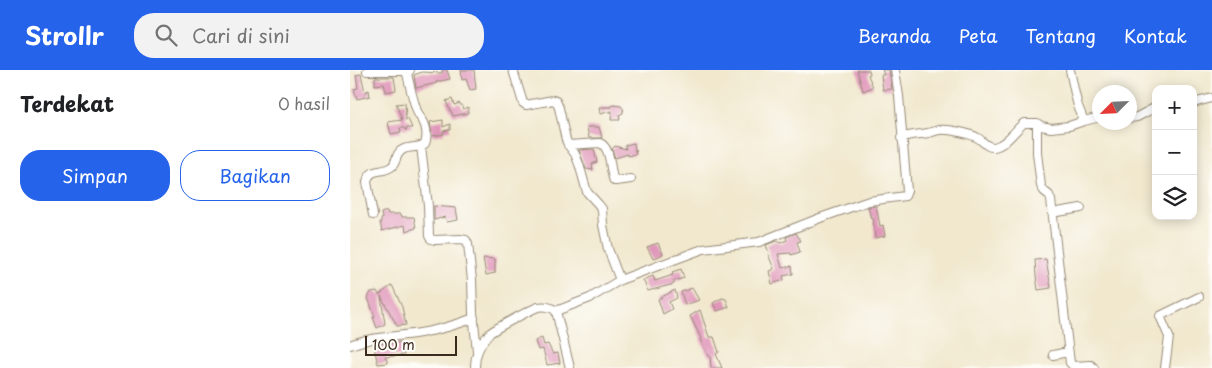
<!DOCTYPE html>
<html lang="id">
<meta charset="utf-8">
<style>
body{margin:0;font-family:"Playpen Sans",sans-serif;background:#f2f2f2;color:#202124}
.controls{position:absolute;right:15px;top:15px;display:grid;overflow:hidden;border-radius:10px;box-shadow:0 2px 12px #0003}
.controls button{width:45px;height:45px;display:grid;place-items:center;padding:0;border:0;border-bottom:1px solid #e0e0e0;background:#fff;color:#202124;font:25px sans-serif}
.compass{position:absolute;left:742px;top:15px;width:45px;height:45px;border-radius:50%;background:#fff;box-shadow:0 2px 12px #0003;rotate:246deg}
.scale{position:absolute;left:15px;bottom:12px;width:92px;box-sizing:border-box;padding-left:5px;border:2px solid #3b2a1e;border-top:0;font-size:14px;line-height:18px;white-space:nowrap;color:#3b2a1e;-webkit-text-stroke:4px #fdfcf7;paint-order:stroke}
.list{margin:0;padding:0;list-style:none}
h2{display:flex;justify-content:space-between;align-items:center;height:65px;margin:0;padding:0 20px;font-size:21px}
h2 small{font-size:16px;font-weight:400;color:#757577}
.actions{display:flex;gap:10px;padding:15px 20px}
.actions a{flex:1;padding:11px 0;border:1px solid #2563eb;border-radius:20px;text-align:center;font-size:18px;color:#2563eb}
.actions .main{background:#2563eb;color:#fff}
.icon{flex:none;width:28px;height:28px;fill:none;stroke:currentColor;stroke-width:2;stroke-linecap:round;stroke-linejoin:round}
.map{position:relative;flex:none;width:862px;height:298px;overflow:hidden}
header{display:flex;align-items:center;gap:30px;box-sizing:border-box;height:70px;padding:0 25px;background:#2563eb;color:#fff}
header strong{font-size:24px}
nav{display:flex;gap:28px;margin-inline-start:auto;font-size:18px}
.search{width:350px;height:45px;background:#f2f2f2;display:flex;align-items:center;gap:12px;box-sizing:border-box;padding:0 18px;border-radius:20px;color:#757577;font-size:19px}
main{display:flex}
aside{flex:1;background:#fff}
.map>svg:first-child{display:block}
</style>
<header>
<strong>Strollr</strong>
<div class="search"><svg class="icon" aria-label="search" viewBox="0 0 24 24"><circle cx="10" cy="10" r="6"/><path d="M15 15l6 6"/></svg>Cari di sini</div>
<nav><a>Beranda</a><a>Peta</a><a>Tentang</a><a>Kontak</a></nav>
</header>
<main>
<aside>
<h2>Terdekat<small>0 hasil</small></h2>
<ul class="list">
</ul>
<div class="actions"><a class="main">Simpan</a><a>Bagikan</a></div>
</aside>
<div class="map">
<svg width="862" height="298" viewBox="0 0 862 298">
<rect width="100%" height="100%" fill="#fdfcf7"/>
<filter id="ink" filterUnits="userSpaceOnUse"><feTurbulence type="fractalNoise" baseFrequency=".02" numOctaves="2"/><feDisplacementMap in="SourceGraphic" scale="10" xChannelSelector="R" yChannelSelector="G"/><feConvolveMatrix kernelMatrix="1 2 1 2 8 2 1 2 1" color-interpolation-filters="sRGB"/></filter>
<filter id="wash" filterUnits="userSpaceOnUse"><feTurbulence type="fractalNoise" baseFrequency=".0096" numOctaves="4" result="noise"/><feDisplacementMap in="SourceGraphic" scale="20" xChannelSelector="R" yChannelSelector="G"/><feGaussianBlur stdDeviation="1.12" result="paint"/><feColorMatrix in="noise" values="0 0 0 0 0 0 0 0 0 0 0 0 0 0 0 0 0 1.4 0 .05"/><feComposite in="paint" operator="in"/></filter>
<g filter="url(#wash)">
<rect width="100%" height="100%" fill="#f1e8ce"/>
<g id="blocks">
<!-- building -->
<path fill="#e095b9" d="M92 0H97L100 9 86 12 87 13 66 18 64 5 72 2 92 3Z
M111 0H124L126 19 120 20 116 9 112 10Z
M507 0H519L520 4 518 5 523 17 513 21Z
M532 0H539L542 19 533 20 531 5H534Z
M11 4 15 22 19 20 20 26 7 29 4 19 8 18 6 5Z
M25 7H44L46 20 36 22 34 14 25 15Z
M102 29 104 35 110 33 113 39 118 37V43L103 46 101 41H100L96 31Z
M55 33 56 50 58 49 62 58H56L57 60H55L54 58H50L51 62 41 64 38 52 52 50 46 34Z
M262 35 271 36 274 40H273V43L269 45 270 50H261L262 41 250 44 249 37H262Z
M93 50V57L100 54V60L93 61 94 64 82 66 80 52Z
M237 57H249L252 68H239Z
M284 73 285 81H287H285L286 84 278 86V84L265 88 262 79 265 76 276 79 275 75Z
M244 79 247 92 242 94 243 100 236 99 229 80Z
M84 136 106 138 108 150 97 152 95 147 84 150Z
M526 136 530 156 533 155 535 166 525 168 523 148 521 149 518 137Z
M37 141 38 144H51L52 147H64L66 158 56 161 55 155 32 161 30 153 32 148 31 143Z
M446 163 451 171 447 172 450 182 441 185V183L428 184 432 198 442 196 443 204 433 206 434 210 422 214 419 201 424 199 418 184 419 183 416 175 426 171 431 173 437 170 436 167Z
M308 173 313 184 303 189 297 177Z
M133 188 145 189V203L136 205Z
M696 189 701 218 688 220 686 206 685 190Z
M331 199 334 208 324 211V214L298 221 293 210 303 206 305 211 323 205 322 202Z
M42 215 52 237 56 255 47 256 31 226 35 254 27 258 23 247H25L18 228 21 222 27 221 29 225Z
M342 218 349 230 335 235 331 222Z
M325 220 327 228 319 232 322 239 313 244 308 229Z
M372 228 376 229 379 237 367 241 363 233Z
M350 240 359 267H364L369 282 366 284 372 298H361L360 286H358L350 269 351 268 340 246Z
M192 268 194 275 198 274 203 284 208 283 210 293 197 295 193 279 188 280 185 271Z
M51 272 54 285 35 287 38 293 28 294 25 282V275L34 273 35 275Z"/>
</g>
</g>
<g filter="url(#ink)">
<use href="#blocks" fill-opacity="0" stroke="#968976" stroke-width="1"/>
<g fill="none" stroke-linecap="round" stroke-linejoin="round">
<defs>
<path id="minor" d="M163 0 173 33 176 35 203 30 206 31 209 38 216 70 219 76 225 84 229 94 237 122 249 135 252 139 253 155 258 179 270 210
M720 0 725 24 728 36 734 51 750 47
M17 1H58
M843 33 862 28
M780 48 787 47 806 37
M687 53V83L691 116 694 121 699 125 701 130 720 293 723 296 741 295 744 298
M551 68C561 64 568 65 578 63 582 62 586 61 589 60 599 59 619 63 628 68 633 71 637 78 644 77 656 75 665 60 674 53H687L691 56 701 58 719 56 734 51
M218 75 250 73C262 79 259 99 264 111H266L281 109
M71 76 78 136 79 166 81 169 85 170 110 169 116 170 118 174 122 210 123 243 127 281
M702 143 731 138
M23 145 17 112C20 97 31 104 41 97 48 93 44 83 54 79 61 76 76 79 76 70 77 64 76 56 73 51 71 48 68 45 67 41 63 30 60 17 57 4L60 0
M0 275C23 266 47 267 70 263 89 260 106 255 124 248
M703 285 718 282
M125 298C125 283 130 274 140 263 146 258 180 240 188 237 194 236 201 237 206 241
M220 298 206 241 240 228 270 210 353 179 409 172 470 148 519 131 555 126 557 121 549 26 545 0
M815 298 819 267 810 246 849 227"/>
</defs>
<!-- minor casing -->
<use href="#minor" stroke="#968976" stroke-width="10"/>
<!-- minor -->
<use href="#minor" stroke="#fff" stroke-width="8"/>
</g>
</g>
</svg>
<div class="controls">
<button>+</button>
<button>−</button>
<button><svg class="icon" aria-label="layers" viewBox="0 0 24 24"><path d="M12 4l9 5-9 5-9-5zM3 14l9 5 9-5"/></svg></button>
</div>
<svg class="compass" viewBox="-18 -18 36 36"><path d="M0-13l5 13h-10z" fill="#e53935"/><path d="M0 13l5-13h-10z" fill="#757577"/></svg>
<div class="scale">100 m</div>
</div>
</main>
